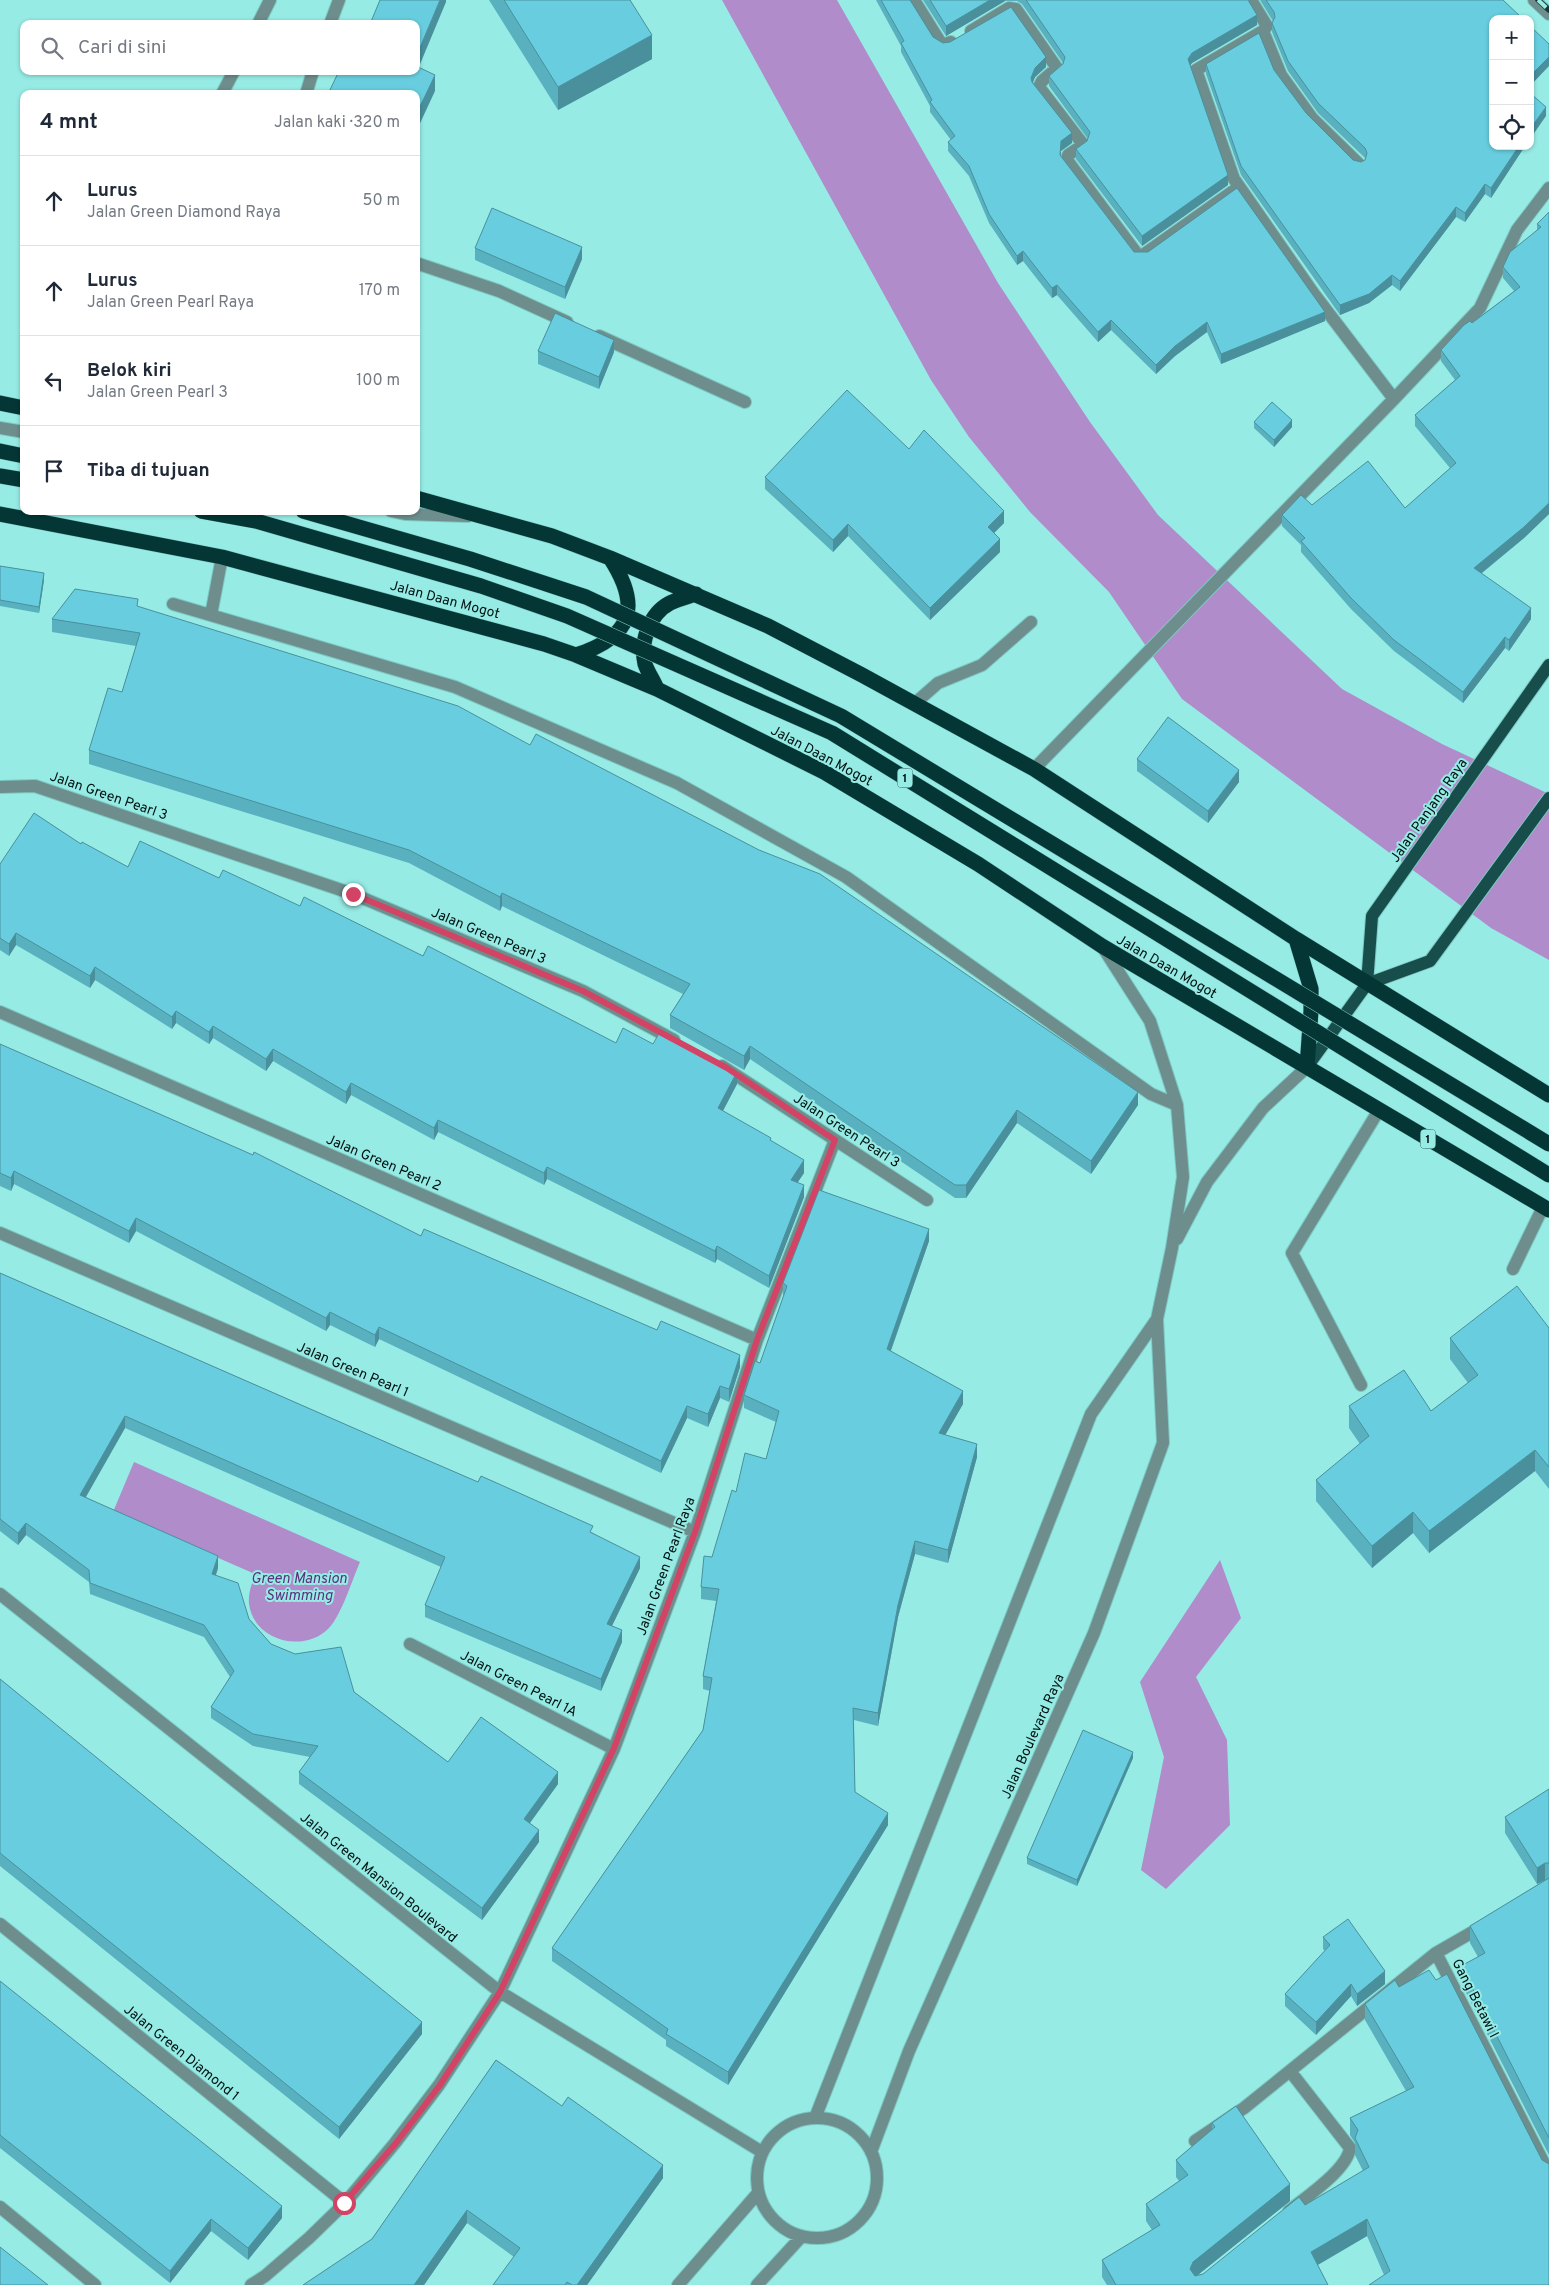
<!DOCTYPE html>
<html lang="id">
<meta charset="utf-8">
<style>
body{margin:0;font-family:Overpass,sans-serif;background:#f2f2f3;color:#1f2937}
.controls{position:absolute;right:15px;top:15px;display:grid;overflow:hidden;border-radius:10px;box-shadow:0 1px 4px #0004}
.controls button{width:45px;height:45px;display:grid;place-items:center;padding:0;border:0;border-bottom:1px solid #e0e1e3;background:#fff;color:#1f2937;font:25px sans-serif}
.stop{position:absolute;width:15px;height:15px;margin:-11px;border:4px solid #d24365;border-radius:50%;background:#fff}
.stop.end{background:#d24365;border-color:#fff;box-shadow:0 1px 5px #0008}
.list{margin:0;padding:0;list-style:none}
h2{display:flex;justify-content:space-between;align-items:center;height:65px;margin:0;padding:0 20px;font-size:21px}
h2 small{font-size:16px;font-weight:400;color:#747a83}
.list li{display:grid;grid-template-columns:32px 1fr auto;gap:15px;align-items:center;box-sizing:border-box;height:90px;padding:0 20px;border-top:1px solid #e0e1e3}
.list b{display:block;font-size:19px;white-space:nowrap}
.list p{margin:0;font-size:16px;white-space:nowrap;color:#747a83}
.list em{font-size:16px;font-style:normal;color:#747a83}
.icon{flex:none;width:28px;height:28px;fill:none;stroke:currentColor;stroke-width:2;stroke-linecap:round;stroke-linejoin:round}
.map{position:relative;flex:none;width:1549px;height:2285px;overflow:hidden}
.search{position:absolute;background:#fff;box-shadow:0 1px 4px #0004;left:20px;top:20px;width:400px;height:55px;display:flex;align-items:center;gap:12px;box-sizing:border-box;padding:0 18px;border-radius:10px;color:#747a83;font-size:19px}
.panel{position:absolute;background:#fff;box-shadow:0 1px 4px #0004;left:20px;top:90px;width:400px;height:425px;border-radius:10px}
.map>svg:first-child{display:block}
</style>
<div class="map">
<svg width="1549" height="2285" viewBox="0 0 1549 2285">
<rect width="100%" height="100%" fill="#96ebe5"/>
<!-- water -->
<path fill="#b08cca" d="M722 0H837L998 283 1090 422 1158 515 1342 689 1442 744 1549 794V960L1491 928 1182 699 1109 592 1030 512 969 437 931 380Z
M134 1462 360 1562C352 1580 342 1614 329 1628 304 1654 254 1641 249 1604 248 1593 252 1584 255 1574L113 1512Z
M1220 1560 1241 1618 1196 1677 1227 1740 1230 1825 1166 1889 1141 1870 1164 1757 1140 1682Z"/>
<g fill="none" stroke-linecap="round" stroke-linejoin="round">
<defs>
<path id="minor" d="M914 0 942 45 951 42
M1251 0 1267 26 1263 31 1196 70 1234 179 1314 294 1394 399
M1534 0 1549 14
M258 24 270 0
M330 24 339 0
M971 31 1009 8 1016 9 1057 68 1042 81 1039 87 1082 143 1080 147 1068 155 1067 160 1138 255H1143L1239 187
M1263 31 1281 75 1312 118 1359 164
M222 94 234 71
M306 94 313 71
M416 263 499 291 567 322
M599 336 745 402
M0 428 24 432
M391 511 405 514 468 516
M173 604 455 687 677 783 846 877 1151 1094 1177 1105
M211 615 222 557
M914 704 938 683 982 665 1031 622
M1034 769 1394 399 1480 308 1517 230 1549 188
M0 787 35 786 353 894 583 991 674 1040
M0 1012 757 1340
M722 1066 927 1200
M0 1233 695 1532
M1177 1239 1207 1182 1263 1108 1307 1067
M1513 1269 1543 1207
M1361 1385 1292 1253 1379 1110
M0 1594 500 1992 762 2152
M410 1644 614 1749
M0 1924 345 2203
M1436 1953 1549 2173
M757 2178a60 60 0 1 1 120 0a60 60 0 1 1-120 0Z
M815 2118 1091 1414 1157 1319
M1195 2141 1244 2108 1436 1953 1483 1926
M871 2152 909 2051 1094 1633 1163 1443 1157 1319 1172 1248 1183 1177 1177 1105 1150 1021 1102 946
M0 2207 95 2285
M1289 2211C1306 2197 1347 2170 1350 2148L1290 2071
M251 2285 265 2276 309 2238 345 2203 395 2143 439 2085 500 1992 614 1749 695 1532 757 1340 835 1140
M678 2285 758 2193
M757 2285 802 2236"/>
<path id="major" d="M1367 984 1430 961 1549 798
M1307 1067 1367 984 1372 916 1549 665"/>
<path id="highway" d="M0 403 24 408
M0 451 24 456
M0 476 24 480
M416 498 552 536 610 558 768 626 862 675 1034 769 1296 939 1549 1095
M0 514 222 557 544 644 576 655 657 689 824 772 978 864 1102 946 1549 1210
M576 655C632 637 642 607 610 558
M657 689C654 681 648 673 645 664 640 642 649 614 670 603 678 599 687 597 696 594
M1296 939 1311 989V1011L1307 1067"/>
</defs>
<!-- minor casing -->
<use href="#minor" stroke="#7ec8c3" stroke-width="14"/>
<!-- major casing -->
<use href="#major" stroke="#7ec8c3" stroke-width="14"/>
<!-- highway casing -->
<use href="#highway" stroke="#7ec8c3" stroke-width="16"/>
<!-- minor -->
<use href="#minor" stroke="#6d8e8c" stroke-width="12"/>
<!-- major -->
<use href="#major" stroke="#174e4b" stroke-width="12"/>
<!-- highway -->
<use href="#highway" stroke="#033634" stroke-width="15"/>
<defs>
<path id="rail" d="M1538 0 1549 10"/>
</defs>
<!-- rail casing -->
<use href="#rail" stroke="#183533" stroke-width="5.5"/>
<!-- rail -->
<use href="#rail" stroke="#96ebe5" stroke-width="4" stroke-dasharray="11" stroke-linecap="butt"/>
<defs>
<path id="highway-bridge" d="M201 511 256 521 481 586 567 616 832 733 1549 1175
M303 511 470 559 586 597 841 716 1549 1144"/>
</defs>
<!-- highway-bridge casing -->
<use href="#highway-bridge" stroke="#7ec8c3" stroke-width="16" stroke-linecap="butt"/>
<!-- highway-bridge -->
<use href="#highway-bridge" stroke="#033634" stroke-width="15"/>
</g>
<!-- wall -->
<path fill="#59b1c0" d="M489 0H630L652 59 558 110Z
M876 0H910L933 37 943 43 1046 67 1035 77 1033 82 1072 143 1061 151V156L1134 252 1325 321 1221 364 1207 332 1175 356 1156 374 1111 330 1098 342 1057 295 1052 298 1023 261 1017 265 989 223 969 176 948 151V142L951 140 930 112V106L901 52V46Z
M923 0H1248L1257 25 1192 63 1190 65 1228 185 1142 246 1076 159V149L1087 141 1088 139 1049 86V76L1063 63 1022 4 1017 1H1005L946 36Z
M1260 0H1503L1493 146H1525L1491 198 1485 194 1465 222 1456 217 1400 291 1392 285 1369 303 1340 315 1241 175 1206 74V64L1274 70 1306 113 1353 160 1361 162 1365 160V158L1318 113 1288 71 1272 32V23L1273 21Z
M1549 212V514L1524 538 1481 574 1531 619 1509 651 1505 648 1463 703 1394 651 1351 609 1301 552V545L1282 526V515L1312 505 1405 508 1450 468 1415 426V415L1455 380 1441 361V350L1472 323 1514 291 1503 278V267L1537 230V224Z
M475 248 582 259 565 299 475 260Z
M538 351 614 352 599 389 538 364Z
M1254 422 1292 427 1274 447 1254 428Z
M909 449 1004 523 994 533 1000 552 930 620 848 536 833 552 765 489V477Z
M0 566 44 580 39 613 0 606Z
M138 607 1138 1105 1091 1174 1017 1123 966 1198H955L750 1059 744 1070 670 1028V1015L683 994 502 906 500 911 409 863 89 764V750L122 692 136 646 52 632V619Z
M1137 759 1239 782 1208 823 1137 771Z
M81 844 128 867 219 878 300 906 423 956 616 1043 653 1044 737 1084 723 1111 771 1141 804 1173 798 1182 804 1197 769 1288 717 1259 715 1263 547 1179 544 1185 438 1132 434 1140 351 1095 346 1104 273 1061 266 1071 213 1038 209 1044 176 1023 172 1029 95 980 90 988 16 945 9 956 0 950V864Z
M0 1044 421 1236 740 1367 729 1402 720 1398 708 1427 687 1418 661 1473 379 1339 375 1347 330 1325 326 1331 136 1231 129 1243 14 1184 11 1191 0 1186Z
M929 1241 891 1351 963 1404 945 1435 977 1457 948 1563 915 1554 898 1617 878 1726 854 1720 855 1792 888 1825 728 2085 666 2046V2040L552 1961V1948L703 1730 710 1691 703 1689V1676L716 1601 701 1599V1587L736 1492 766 1459 776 1422 744 1408V1395L760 1363 783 1297V1283Z
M0 1273 593 1533 640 1568 612 1626 622 1642 601 1691 425 1617V1605L441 1567 125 1428 86 1497 218 1568 216 1575 249 1619 271 1644 354 1692 448 1762 558 1784 530 1823 539 1842 482 1920 299 1784V1772L310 1757 253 1746 211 1718V1707L230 1677 204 1637 90 1594 89 1582 26 1535 18 1545 0 1531Z
M1549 1328V1489L1535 1471 1429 1553 1413 1533 1372 1568 1316 1501V1480L1360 1444 1349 1428V1406L1431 1411 1468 1383 1450 1359V1338Z
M0 1679 422 2034 339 2139 0 1866Z
M1133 1758 1077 1886 1027 1864V1858Z
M1549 1789V2155L1461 1983V1966L1478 1957 1470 1943V1926L1545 1880 1537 1884 1505 1833V1817Z
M1323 1937 1385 1984 1357 2006 1351 1996 1316 2035 1285 2006V1994L1325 1951 1323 1949Z
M0 1981 282 2218 248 2260 211 2231 170 2283 0 2148Z
M1399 1987 1542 2160 1384 2275 1367 2236 1317 2265 1328 2285H1107L1102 2277V2260L1152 2230 1146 2221V2204L1179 2181 1176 2177V2160L1212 2130V2123L1290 2201 1197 2275 1203 2274 1305 2205 1363 2171 1355 2155V2143L1350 2135V2118L1406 2091 1365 2020V2004Z
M496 2060 663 2178 587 2285H493L514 2257 467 2223 424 2285H303L372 2239Z"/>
<!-- shaded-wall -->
<path fill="#49909c" d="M440 0H446V2L413 81 416 71V57Z
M990 0H1005V1L946 36V26Z
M1257 15V25L1192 63 1188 69V59L1192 53Z
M652 35V59L558 110V87Z
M1046 57V67L1035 77 1031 87V78L1035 68Z
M1549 57V66L1530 86V76Z
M435 75V91L416 132V115Z
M1546 107V116L1530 139V129Z
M1072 133V143L1061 151 1060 165 1061 141Z
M1519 146H1525L1491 198V188Z
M1228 175V185L1142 246V236Z
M1485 184V194L1465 222V213Z
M1456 207V217L1400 291V281Z
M582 247V259L565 299V287Z
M1023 251V261L1017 265V256Z
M1392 275V285L1369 303 1340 315V305Z
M1057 285V295L1052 298V288Z
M1325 312V321L1221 364V354Z
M1111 320V330L1098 342V332Z
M1207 322V332L1175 356 1156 374V365L1175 346Z
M614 340V352L599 389V377Z
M1292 420V427L1274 447V440Z
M1549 503V514L1524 538 1474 579V568Z
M1004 511V523L988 539V527Z
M848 524V536L833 552V540Z
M1000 539V552L930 620V608Z
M44 573V580L39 613V607Z
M1531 608V619L1509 651V640Z
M1505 637V648L1463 703V692Z
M1239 770V782L1208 823V811Z
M502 893V906L500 911V897Z
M16 933V945L9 956V944Z
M95 967V980L90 988V976Z
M176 1011V1023L172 1029V1017Z
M213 1026V1038L209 1044V1032Z
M750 1046V1059L744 1070V1056Z
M273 1049V1061L266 1071V1059Z
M737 1072V1084L718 1120V1108Z
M351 1083V1095L346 1104V1092Z
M1138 1092V1105L1091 1174V1161Z
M1017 1110V1123L966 1198V1185Z
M438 1120V1132L434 1140V1128Z
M804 1160V1173L791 1192V1180Z
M547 1167V1179L544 1185V1173Z
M14 1171V1184L11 1191V1178Z
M804 1185V1197L769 1288V1276Z
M136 1218V1231L129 1243V1231Z
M929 1229V1241L887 1361V1349Z
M717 1246V1259L715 1263V1251Z
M330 1312V1325L326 1331V1318Z
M379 1327V1339L375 1347V1335Z
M740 1355V1367L729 1402V1389Z
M720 1386V1398L708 1427V1414Z
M963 1391V1404L939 1446V1433Z
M687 1406V1418L661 1473V1461Z
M125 1416V1428L80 1507V1495Z
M977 1444V1457L948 1563V1550Z
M1535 1450V1471L1429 1553V1531Z
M1413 1512V1533L1372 1568V1546Z
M26 1523V1535L18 1545V1533Z
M915 1541V1554L898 1617 878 1726V1713L898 1605Z
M218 1556V1568L212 1586V1574Z
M640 1557V1568L607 1636V1624Z
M622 1630V1642L601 1691V1679Z
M1133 1752V1758L1077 1886V1880Z
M558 1772V1784L524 1831V1819Z
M888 1813V1825L728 2085V2072Z
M539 1830V1842L482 1920V1908Z
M1545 1863V1880L1537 1884V1868Z
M1385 1971V1984L1357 2006V1994Z
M1351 1984V1996L1316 2035V2022Z
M422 2022V2034L339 2139V2127Z
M663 2165V2178L587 2285H577Z
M1290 2184V2201L1193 2279 1190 2269 1193 2262Z
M282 2206V2218L248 2260V2248Z
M467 2210V2223L424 2285H414Z
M211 2219V2231L170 2283V2271Z
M1367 2219V2236L1311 2269V2252Z"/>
<!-- building -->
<path fill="#68cedf" stroke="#49909c" d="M380 0H440L416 57V24H370Z
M504 0H630L652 35 558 87Z
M881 0H910L933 37 943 43 950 42 1011 7 1046 57 1035 68 1031 78 1032 82 1072 133 1061 141 1060 155 1134 252H1148L1237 188 1325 312 1221 354 1207 322 1175 346 1156 365 1111 320 1098 332 1057 285 1052 288 1023 251 1017 256 989 214 969 166 948 142 955 136 930 102 932 100 901 43 904 41Z
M930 0H990L946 26Z
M1026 0H1248L1257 15 1192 53 1188 59 1228 175 1142 236 1076 149 1087 141 1090 132 1049 76 1063 64 1065 57Z
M1266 0H1503L1523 19H1493V146H1519L1491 188 1485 184 1465 213 1456 207 1400 281 1392 275 1369 294 1340 305 1241 166 1206 64 1259 33 1274 70 1306 113 1353 160 1361 162 1365 160 1367 153 1365 148 1318 103 1288 61 1272 23 1275 17 1274 12Z
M1530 26 1549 44V57L1530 76Z
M416 66 435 75 416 115V94H328L339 71H416Z
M1530 93 1546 107 1530 129Z
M492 208 582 247 565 287 475 248Z
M1549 212V503L1524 527 1474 568 1531 608 1509 640 1505 637 1463 692 1394 640 1351 598 1301 541 1305 538 1282 515 1301 495 1312 505 1368 461 1405 508 1456 463 1415 415 1460 376 1441 350 1464 325 1470 321 1472 323 1520 287 1503 267 1510 252 1541 227 1537 224Z
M555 313 614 340 599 377 538 351Z
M847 390 909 449 924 430 1004 511 988 527 1000 539 930 608 848 524 833 540 765 477Z
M1272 402 1292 420 1274 440 1254 422Z
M0 566 44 573 39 607 0 600Z
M75 589 138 599 137 606 458 706 530 745 536 734 759 850 820 874 1138 1092 1091 1161 1017 1110 966 1185H955L750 1046 744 1056 670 1015 690 984 502 893 500 897 409 850 89 750 108 688 122 692 140 633 52 619Z
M1168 717 1239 770 1208 811 1137 759Z
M34 813 81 844 82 842 128 867 140 841 219 878 223 870 300 906 304 897 423 956 428 946 616 1043 623 1028 653 1044 661 1030 737 1072 718 1108 771 1138 770 1140 804 1160 791 1180 804 1185 769 1276 717 1246 715 1251 547 1167 544 1173 438 1120 434 1128 351 1083 346 1092 273 1049 266 1059 213 1026 209 1032 176 1011 172 1017 95 967 90 976 16 933 9 944 0 938V864Z
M0 1044 253 1155 254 1152 421 1236 424 1229 657 1330 661 1321 740 1355 729 1389 720 1386 708 1414 687 1406 661 1461 379 1327 375 1335 330 1312 326 1318 136 1218 129 1231 14 1171 11 1178 0 1173Z
M819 1190 929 1229 887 1349 963 1391 939 1433 977 1444 948 1550 915 1541 898 1605 878 1713 853 1708 855 1792 888 1813 728 2072 666 2034 668 2029 552 1948 703 1730 712 1678 703 1676 719 1589 701 1587 704 1556 712 1557 732 1490 736 1492 745 1453 766 1459 779 1411 744 1395 755 1361 760 1363 787 1286 783 1283Z
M0 1273 397 1447 478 1482 481 1476 593 1526 590 1532 640 1557 607 1624 622 1630 601 1679 425 1605 445 1557 125 1416 80 1495 218 1556 212 1574 238 1583 249 1619 271 1644 295 1654 341 1647 354 1692 448 1762 481 1717 558 1772 524 1819 539 1830 482 1908 299 1772 318 1746 253 1734 211 1707 234 1671 204 1625 90 1583 89 1570 26 1523 18 1533 0 1519Z
M1517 1286 1549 1328V1467L1535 1450 1429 1531 1413 1512 1372 1546 1316 1480 1369 1436 1349 1406 1404 1370 1431 1411 1478 1375 1450 1338Z
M0 1679 422 2022 339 2127 0 1853Z
M1083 1730 1133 1752 1077 1880 1027 1858Z
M1549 1789V1863H1545L1537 1868 1505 1817Z
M1549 1878V2138L1461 1966 1485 1953 1470 1926Z
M1348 1919 1385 1971 1357 1994 1351 1984 1316 2022 1285 1994 1330 1945 1323 1937Z
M1429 1970 1436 1980 1447 1974 1542 2160 1549 2164V2285H1369L1390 2271 1367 2219 1311 2252 1328 2285H1116L1102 2260 1160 2225 1146 2204 1188 2175 1176 2160 1215 2127 1212 2123 1236 2106 1290 2184 1193 2262 1190 2269 1195 2276 1203 2274 1299 2197 1305 2205 1369 2167 1355 2138 1358 2130 1350 2118 1414 2087 1365 2004 1395 1980 1399 1987Z
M0 1981 282 2206 248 2248 211 2219 170 2271 0 2135Z
M496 2060 562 2106 568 2097 663 2165 577 2285H572L567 2282 565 2285H493L520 2248 467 2210 414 2285H303L372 2239Z
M0 2247 48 2285H0Z"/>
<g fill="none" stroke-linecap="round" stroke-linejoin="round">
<!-- route -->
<path stroke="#d24365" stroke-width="6" d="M344 2203 396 2143 440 2085 500 1992 614 1748 695 1532 757 1340 835 1140 727 1068 583 991 353 894"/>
</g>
<g text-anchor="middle" stroke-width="4" stroke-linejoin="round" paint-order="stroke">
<!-- shield labels -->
<g fill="#96ebe5" stroke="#2d5351" stroke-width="1">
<rect x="897.5" y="768.5" width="15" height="19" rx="4"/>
<rect x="1420.5" y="1129.5" width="15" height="19" rx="4"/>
</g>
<g font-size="12" font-weight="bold" fill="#001211">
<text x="905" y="782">1</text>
<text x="1428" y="1143">1</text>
</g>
<!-- street labels -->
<g font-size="14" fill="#001211" stroke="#96ebe5">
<text transform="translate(445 599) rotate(15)" y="5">Jalan Daan Mogot</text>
<text transform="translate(822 755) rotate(28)" y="5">Jalan Daan Mogot</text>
<text transform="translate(109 795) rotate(19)" y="5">Jalan Green Pearl 3</text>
<text transform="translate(1428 810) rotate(-55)" y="5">Jalan Panjang Raya</text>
<text transform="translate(489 935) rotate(23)" y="5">Jalan Green Pearl 3</text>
<text transform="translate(1167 966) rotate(30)" y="5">Jalan Daan Mogot</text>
<text transform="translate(847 1130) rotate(33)" y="5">Jalan Green Pearl 3</text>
<text transform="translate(384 1162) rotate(23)" y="5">Jalan Green Pearl 2</text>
<text transform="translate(353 1369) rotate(23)" y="5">Jalan Green Pearl 1</text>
<text transform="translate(665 1566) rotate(-70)" y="5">Jalan Green Pearl Raya</text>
<text transform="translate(519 1683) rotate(27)" y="5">Jalan Green Pearl 1A</text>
<text transform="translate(1032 1736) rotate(-66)" y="5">Jalan Boulevard Raya</text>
<text transform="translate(379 1877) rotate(39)" y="5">Jalan Green Mansion Boulevard</text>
<text transform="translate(1476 1998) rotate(63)" y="5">Gang Betawi I</text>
<text transform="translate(182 2052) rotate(39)" y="5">Jalan Green Diamond 1</text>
</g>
<!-- water labels -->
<g font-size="15" font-style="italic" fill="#5e307b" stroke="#96ebe5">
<text x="299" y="1583">Green Mansion<tspan x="299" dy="17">Swimming</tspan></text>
</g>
</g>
</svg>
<div class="controls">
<button>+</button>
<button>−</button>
<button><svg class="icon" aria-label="locate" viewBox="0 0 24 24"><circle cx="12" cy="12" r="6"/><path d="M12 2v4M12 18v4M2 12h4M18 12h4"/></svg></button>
</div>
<div class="stop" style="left:344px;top:2203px"></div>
<div class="stop end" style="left:353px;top:894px"></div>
<div class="search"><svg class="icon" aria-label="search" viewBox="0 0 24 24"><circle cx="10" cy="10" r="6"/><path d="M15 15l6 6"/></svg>Cari di sini</div>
<section class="panel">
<h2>4 mnt<small>Jalan kaki · 320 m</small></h2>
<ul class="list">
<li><svg class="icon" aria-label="ahead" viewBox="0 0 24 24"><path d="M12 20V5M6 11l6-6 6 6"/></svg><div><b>Lurus</b><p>Jalan Green Diamond Raya</p></div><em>50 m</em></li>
<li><svg class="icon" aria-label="ahead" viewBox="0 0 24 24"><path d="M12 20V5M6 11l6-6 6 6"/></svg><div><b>Lurus</b><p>Jalan Green Pearl Raya</p></div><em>170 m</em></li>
<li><svg class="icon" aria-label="left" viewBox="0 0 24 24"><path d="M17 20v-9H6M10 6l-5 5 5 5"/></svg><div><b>Belok kiri</b><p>Jalan Green Pearl 3</p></div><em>100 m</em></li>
<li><svg class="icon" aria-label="arrive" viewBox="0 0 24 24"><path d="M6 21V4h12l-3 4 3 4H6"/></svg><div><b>Tiba di tujuan</b></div></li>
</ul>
</section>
</div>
